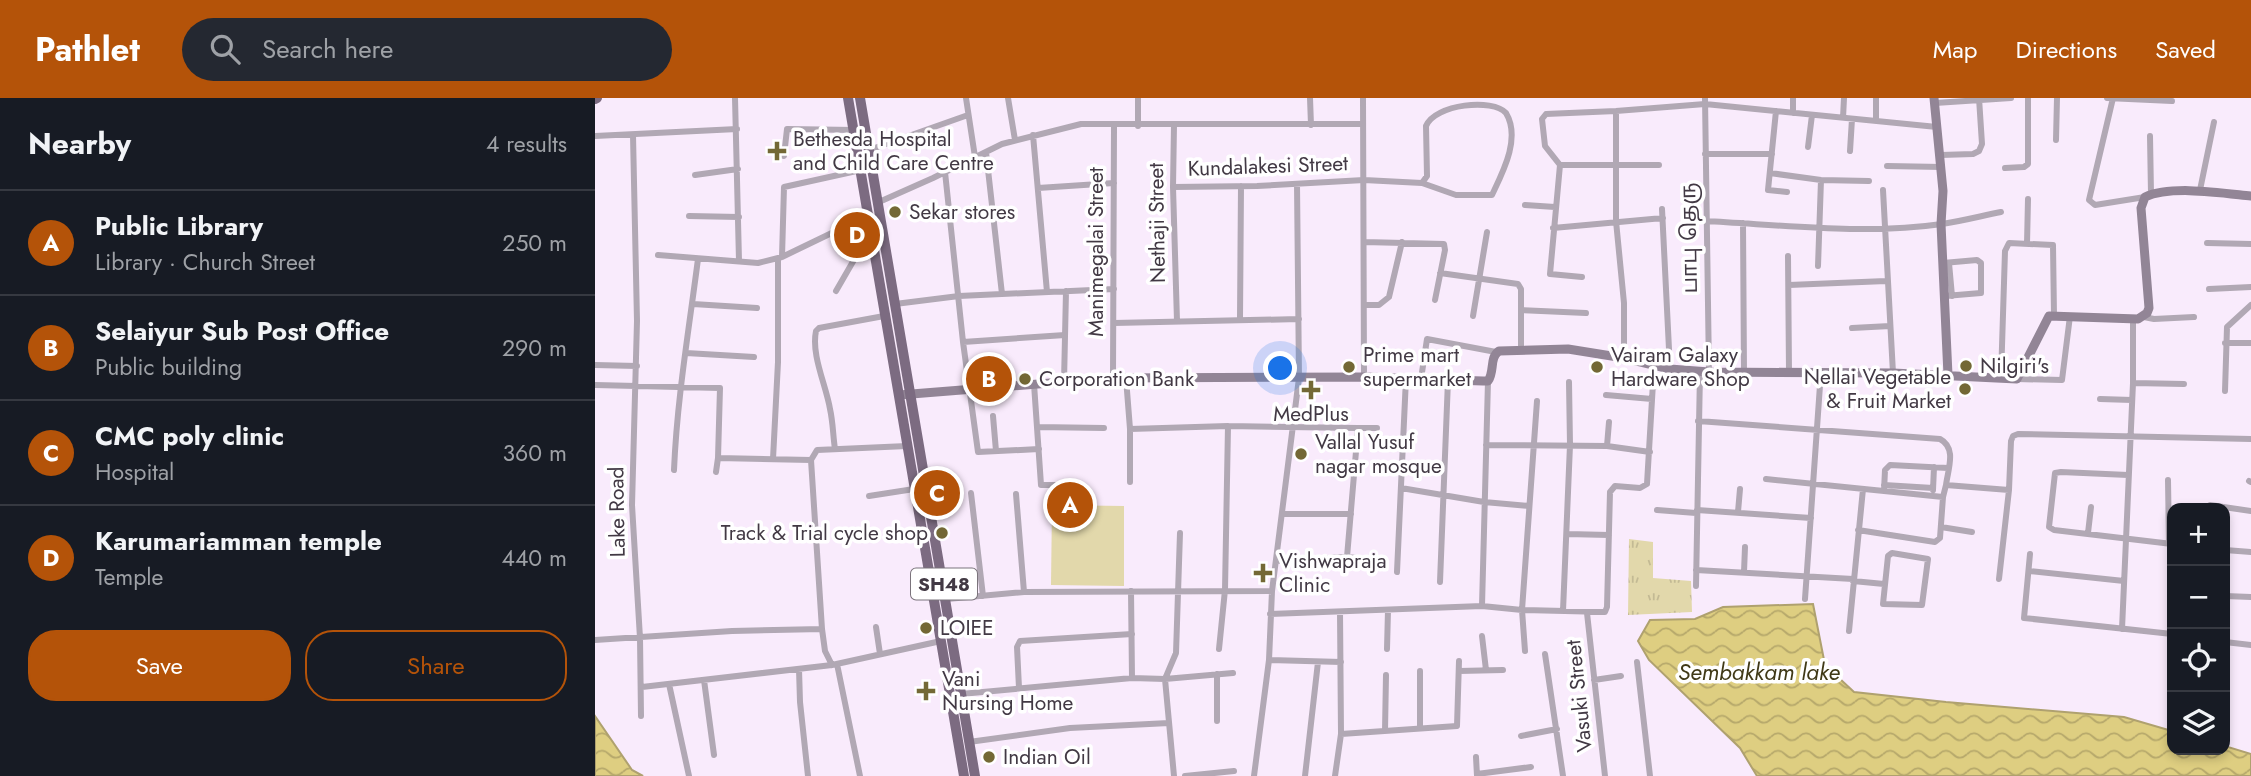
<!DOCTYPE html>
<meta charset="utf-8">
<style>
body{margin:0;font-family:Jost,"Noto Sans Tamil",sans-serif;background:#242831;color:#f1f3f6}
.controls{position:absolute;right:21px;bottom:21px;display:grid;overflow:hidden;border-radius:14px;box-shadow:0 4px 10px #0003}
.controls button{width:63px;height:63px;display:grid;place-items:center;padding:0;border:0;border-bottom:2px solid #363941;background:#171b24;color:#f1f3f6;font:35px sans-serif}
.you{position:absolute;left:686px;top:271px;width:24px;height:24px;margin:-18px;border:5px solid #fff;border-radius:50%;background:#1a73e8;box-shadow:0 0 0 10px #1a73e833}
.badge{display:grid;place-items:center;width:46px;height:46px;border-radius:50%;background:#b45309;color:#fff;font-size:23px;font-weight:700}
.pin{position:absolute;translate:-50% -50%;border:4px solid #fff;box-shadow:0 2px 7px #0006}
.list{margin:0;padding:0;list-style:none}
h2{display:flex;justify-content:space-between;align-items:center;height:91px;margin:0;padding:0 28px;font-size:30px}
h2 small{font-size:23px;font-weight:400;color:#9ea1a6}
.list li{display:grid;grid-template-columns:46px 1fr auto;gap:21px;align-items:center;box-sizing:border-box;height:105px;padding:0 28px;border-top:2px solid #363941}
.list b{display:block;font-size:26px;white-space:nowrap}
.list p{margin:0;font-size:23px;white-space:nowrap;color:#9ea1a6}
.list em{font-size:23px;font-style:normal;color:#9ea1a6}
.actions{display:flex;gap:14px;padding:21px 28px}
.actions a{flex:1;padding:16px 0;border:2px solid #b45309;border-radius:28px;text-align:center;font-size:24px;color:#b45309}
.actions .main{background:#b45309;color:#fff}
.icon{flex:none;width:38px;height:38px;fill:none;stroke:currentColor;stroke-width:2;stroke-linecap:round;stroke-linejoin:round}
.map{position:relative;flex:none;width:1656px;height:678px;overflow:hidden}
header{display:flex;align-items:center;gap:42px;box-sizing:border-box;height:98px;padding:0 35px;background:#b45309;color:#fff}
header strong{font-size:33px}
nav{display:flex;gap:38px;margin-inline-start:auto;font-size:24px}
.search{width:490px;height:63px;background:#242831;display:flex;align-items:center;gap:18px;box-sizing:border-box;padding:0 24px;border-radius:38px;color:#9ea1a6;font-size:26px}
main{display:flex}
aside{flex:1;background:#171b24}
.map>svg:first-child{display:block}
</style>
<header>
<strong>Pathlet</strong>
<div class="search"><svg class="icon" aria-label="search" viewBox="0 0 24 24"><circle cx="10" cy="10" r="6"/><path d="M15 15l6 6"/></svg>Search here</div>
<nav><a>Map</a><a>Directions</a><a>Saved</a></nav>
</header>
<main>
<aside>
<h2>Nearby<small>4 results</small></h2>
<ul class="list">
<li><span class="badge">A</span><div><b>Public Library</b><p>Library · Church Street</p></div><em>250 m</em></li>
<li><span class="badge">B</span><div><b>Selaiyur Sub Post Office</b><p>Public building</p></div><em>290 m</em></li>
<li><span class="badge">C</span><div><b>CMC poly clinic</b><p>Hospital</p></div><em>360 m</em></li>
<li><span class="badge">D</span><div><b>Karumariamman temple</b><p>Temple</p></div><em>440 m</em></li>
</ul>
<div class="actions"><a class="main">Save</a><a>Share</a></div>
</aside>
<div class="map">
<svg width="1656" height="678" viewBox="0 0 1656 678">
<defs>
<pattern id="grass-tufts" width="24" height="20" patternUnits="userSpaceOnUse" patternTransform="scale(1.75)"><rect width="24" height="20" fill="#e2d8ab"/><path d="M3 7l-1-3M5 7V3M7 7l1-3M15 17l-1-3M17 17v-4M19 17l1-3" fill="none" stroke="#c3ba94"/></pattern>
<pattern id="water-waves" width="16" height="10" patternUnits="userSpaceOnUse" patternTransform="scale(1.75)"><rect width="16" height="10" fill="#dece81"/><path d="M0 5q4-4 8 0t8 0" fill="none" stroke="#b6a86b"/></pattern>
</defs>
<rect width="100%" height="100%" fill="#f9ebfc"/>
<!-- grass -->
<path fill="url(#grass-tufts)" d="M1034 441 1058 444V480L1096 483 1097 514 1033 517Z"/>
<!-- park -->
<path fill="#e2d8ab" d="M457 407 529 408V488L456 487Z"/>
<!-- water -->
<path fill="url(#water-waves)" stroke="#afa16f" stroke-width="2" d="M1218 506 1230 567 1259 594 1351 604 1529 619 1577 633V652H1630V648L1656 656V678H1162L1145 650 1054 562 1043 543 1055 522 1100 521 1128 509Z
M0 618 37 672 48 678H0Z"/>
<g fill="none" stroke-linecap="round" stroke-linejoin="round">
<!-- street -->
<path stroke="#b1a8b4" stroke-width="6" d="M140 0 144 163
M371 0 380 59
M413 0 420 42
M715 0 716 27
M768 0 769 279
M1110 0 1114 274
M1512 0 1577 3
M1518 0 1494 102 1500 107 1550 99
M1340 5 1416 0
M1021 13V123L1029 205V260
M1181 13 1173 92 1192 94
M1198 15V0
M1248 20 1249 0
M1281 23V0
M579 27 578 89 582 223
M543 28V0
M38 37 42 223 37 407 45 540 46 618
M438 37 452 194
M0 38 142 31
M1555 38 1556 96
M1461 42 1462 0
M1213 49 1217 17
M274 52 373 17
M1255 53 1257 21
M391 54 407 196
M1110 56H1177
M1346 57 1378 56 1384 53 1387 46 1384 0
M189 58 192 31 259 32
M965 67 950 48 947 21 951 16 1021 13 1110 6 1342 29
M1292 68 1347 69
M1410 70 1429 69 1433 66V0
M350 74 368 244 383 354 444 351
M1175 75 1226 82 1274 83
M100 77 143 71
M578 89 662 88 769 82 827 85 832 78 831 28C840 6 898 0 911 15 926 40 908 74 897 97H861L827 85
M443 90 519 85
M1288 92 1298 275
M1605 92 1619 24
M284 104 338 80 407 46 486 26H768
M930 107 960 109
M1067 111 1075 271
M94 118 144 119
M1110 123C1188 127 1270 137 1347 126 1367 123 1386 118 1406 114
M1148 125 1149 274
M958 130 1068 120
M769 144 849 146 850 152 840 202
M1612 145 1656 146
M1432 146 1433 101
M63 157 163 165 187 159 274 117
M1193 158 1194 274
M187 159 189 89 266 72
M1348 165 1382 162 1386 165V195L1350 198
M1354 165 1357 198
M1223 168 1226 82
M845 175 923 186 926 191V253
M987 179 955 176 965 67H1064
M1194 187 1291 183
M1614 191 1656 189
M241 193 267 148 278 139
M98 206 162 210
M300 206 364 198 519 191
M769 207H784L794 199 807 144
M926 212 991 215
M878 218 892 134
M1549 219 1559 221 1599 219
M645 221 646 88
M519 225 704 221
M1257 230 1295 228
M368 244 470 237
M1630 245H1656
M91 255 159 259
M0 267 42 268
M518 280 519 28
M531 280 535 331V384
M1406 280 1410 153 1414 145 1458 147 1459 217
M826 281 832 241 901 254
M1422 281 1467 282 1475 218
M469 284 471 193
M1538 285 1589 286
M439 286 446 387H487
M0 287 125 290 123 360 121 374
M1630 293 1632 229 1656 207
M1011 297 1057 301
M1505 301 1537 302
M398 318 401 353
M1103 323 1345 341C1362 350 1353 371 1351 387
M442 329 509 330
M763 330H782
M535 331 633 328 763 330 752 459
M891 347 1012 348 1055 354
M1012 348 1014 324
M240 351C238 338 238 324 235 311 231 287 216 257 221 233L224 230 289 218
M123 360 216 362
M178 361 183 264V160
M79 372C82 301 94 231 103 161
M1533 377 1466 374 1460 375 1454 429 1459 432 1577 446
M1171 381 1348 399 1351 387 1414 392
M1573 382 1574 445
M1654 383 1656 384
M1289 387 1338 390
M806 390 889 404 934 408
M1338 392 1339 369
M1289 393 1290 372 1295 367 1353 370
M376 395 388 498
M421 396 429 494
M274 398 319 391
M1615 407 1656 413
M1062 412 1101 415
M1102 412 1216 420
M1143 414 1145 391
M687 416H756
M1346 429 1377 434
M1263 432 1340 444 1345 440 1348 399
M1493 435 1496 409
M972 436 1014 437
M1630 452 1656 454
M1297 455 1333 461 1327 507 1288 506 1293 458Z
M1435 456 1429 520 1577 536
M681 463 752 459 771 461
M1101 472 1258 481
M1434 473 1529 483
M802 474 811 280
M1149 474 1150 449
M1404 481 1414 392 1416 343 1418 338 1423 336 1656 341
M1258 483 1289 486
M845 484 853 282
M1101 488 1105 274
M536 493 537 580
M1630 498 1656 499
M352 501 429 494 677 493
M1210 501 1226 273
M887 508 893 283
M968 513 975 347 974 284
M992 515 1010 678
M675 516 887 508 927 512 1010 514 1012 509 1015 394 1020 388 1045 390 1052 386 1059 268
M281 529 285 556
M1527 531 1538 285V221
M1254 533 1268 391
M1575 536 1577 506
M887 538 891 572
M0 542 137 533 227 531
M1630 544 1656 547
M624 551 630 492 633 328
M792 551 793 512
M930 553 927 512 942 303
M950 556 968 678
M674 562 746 564
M1042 564 1055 678
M242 566 265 678
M237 567 230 553 227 531 216 362 222 352 312 348
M204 571 205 604 213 678
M825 573V630
M864 573 908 572
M622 576V623
M109 582 119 657
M999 582 1026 578
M74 586 94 678
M47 589 237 567 346 543
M424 590 422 549 425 543 537 536
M366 596 537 580 570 581 638 575
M790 633 791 577
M746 636 862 628 864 563
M926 638 962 631
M374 644 475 630 574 625
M881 659 882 678
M882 676 936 669
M579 678 570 581 581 555 585 435
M590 678 639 673
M659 678 674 562 677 493 704 280 702 86
M710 678 723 564
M740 678 746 636 745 514"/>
<!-- secondary -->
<path stroke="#928596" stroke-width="9" d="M1339 0 1348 93 1346 126 1353 277
M304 297 518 280 769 279 888 283H893C900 273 894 260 904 253L973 251 1029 260 1075 271 1114 274 1298 275 1422 281 1454 218 1543 221 1552 215 1554 210 1546 110 1550 99C1576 87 1627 95 1656 98"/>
<!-- primary -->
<path stroke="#7c6b81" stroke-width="10" d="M253 0 369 678
M265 0 380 678
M0 1 2 0"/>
</g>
<!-- markers -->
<g fill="#736835" stroke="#fff" stroke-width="2.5">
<path d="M178.5 42.5h7v7h7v7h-7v7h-7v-7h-7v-7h7z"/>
<circle cx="300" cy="114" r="7"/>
<circle cx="1371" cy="268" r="7"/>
<circle cx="754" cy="269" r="7"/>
<circle cx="1002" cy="269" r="7"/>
<circle cx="430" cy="281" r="7"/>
<circle cx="1370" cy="291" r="7"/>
<path d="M712.5 281.5h7v7h7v7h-7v7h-7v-7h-7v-7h7z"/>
<circle cx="706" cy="356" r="7"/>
<circle cx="347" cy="435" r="7"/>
<path d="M664.5 464.5h7v7h7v7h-7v7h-7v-7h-7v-7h7z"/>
<circle cx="331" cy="530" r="7"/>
<path d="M327.5 582.5h7v7h7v7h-7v7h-7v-7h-7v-7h7z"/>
<circle cx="394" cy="659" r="7"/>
</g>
<g text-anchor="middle" stroke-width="7" stroke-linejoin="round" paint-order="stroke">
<!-- shield labels -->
<rect fill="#fff" stroke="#7b747c" stroke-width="2" x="316" y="470.5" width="66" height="31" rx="5"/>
<g font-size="19" font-weight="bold" fill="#423944">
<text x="349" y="493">SH48</text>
</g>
<!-- poi labels -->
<g font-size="21" fill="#423944" stroke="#fff" text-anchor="start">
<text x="198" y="48">Bethesda Hospital<tspan x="198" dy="24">and Child Care Centre</tspan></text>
<text x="314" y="121">Sekar stores</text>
<text x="768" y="264">Prime mart<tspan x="768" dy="24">supermarket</tspan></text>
<text x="1016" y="264">Vairam Galaxy<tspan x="1016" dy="24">Hardware Shop</tspan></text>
<text x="1385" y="275">Nilgiri's</text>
<text x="1356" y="286" text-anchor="end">Nellai Vegetable<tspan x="1356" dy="24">&amp; Fruit Market</tspan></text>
<text x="444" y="288">Corporation Bank</text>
<text x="716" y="323" text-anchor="middle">MedPlus</text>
<text x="720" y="351">Vallal Yusuf<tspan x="720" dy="24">nagar mosque</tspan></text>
<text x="333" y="442" text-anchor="end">Track &amp; Trial cycle shop</text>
<text x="684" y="470">Vishwapraja<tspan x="684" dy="24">Clinic</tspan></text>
<text x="345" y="537">LOIEE</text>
<text x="347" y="588">Vani<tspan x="347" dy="24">Nursing Home</tspan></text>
<text x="408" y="666">Indian Oil</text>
</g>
<!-- street labels -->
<g font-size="21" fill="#423944" stroke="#fff">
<text transform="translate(673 68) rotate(-2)" y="7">Kundalakesi Street</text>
<text transform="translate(562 125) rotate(-91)" y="7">Nethaji Street</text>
<text transform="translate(1094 140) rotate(-91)" y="7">பாபு தெரு</text>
<text transform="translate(501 154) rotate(-90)" y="7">Manimegalai Street</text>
<text transform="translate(22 414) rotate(-91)" y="7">Lake Road</text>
<text transform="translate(984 598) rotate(-96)" y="7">Vasuki Street</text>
</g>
<!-- water labels -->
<g font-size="23" font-style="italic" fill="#403917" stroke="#fff">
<text x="1164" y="582">Sembakkam lake</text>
</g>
</g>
</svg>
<div class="controls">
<button>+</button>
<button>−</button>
<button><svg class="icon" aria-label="locate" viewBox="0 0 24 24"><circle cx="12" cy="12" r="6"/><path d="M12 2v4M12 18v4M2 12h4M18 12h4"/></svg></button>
<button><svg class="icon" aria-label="layers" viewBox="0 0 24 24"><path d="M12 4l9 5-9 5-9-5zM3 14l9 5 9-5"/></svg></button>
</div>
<div class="you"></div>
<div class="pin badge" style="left:475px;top:407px">A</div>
<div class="pin badge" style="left:394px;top:281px">B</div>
<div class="pin badge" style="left:342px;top:395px">C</div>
<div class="pin badge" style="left:262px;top:137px">D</div>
</div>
</main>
